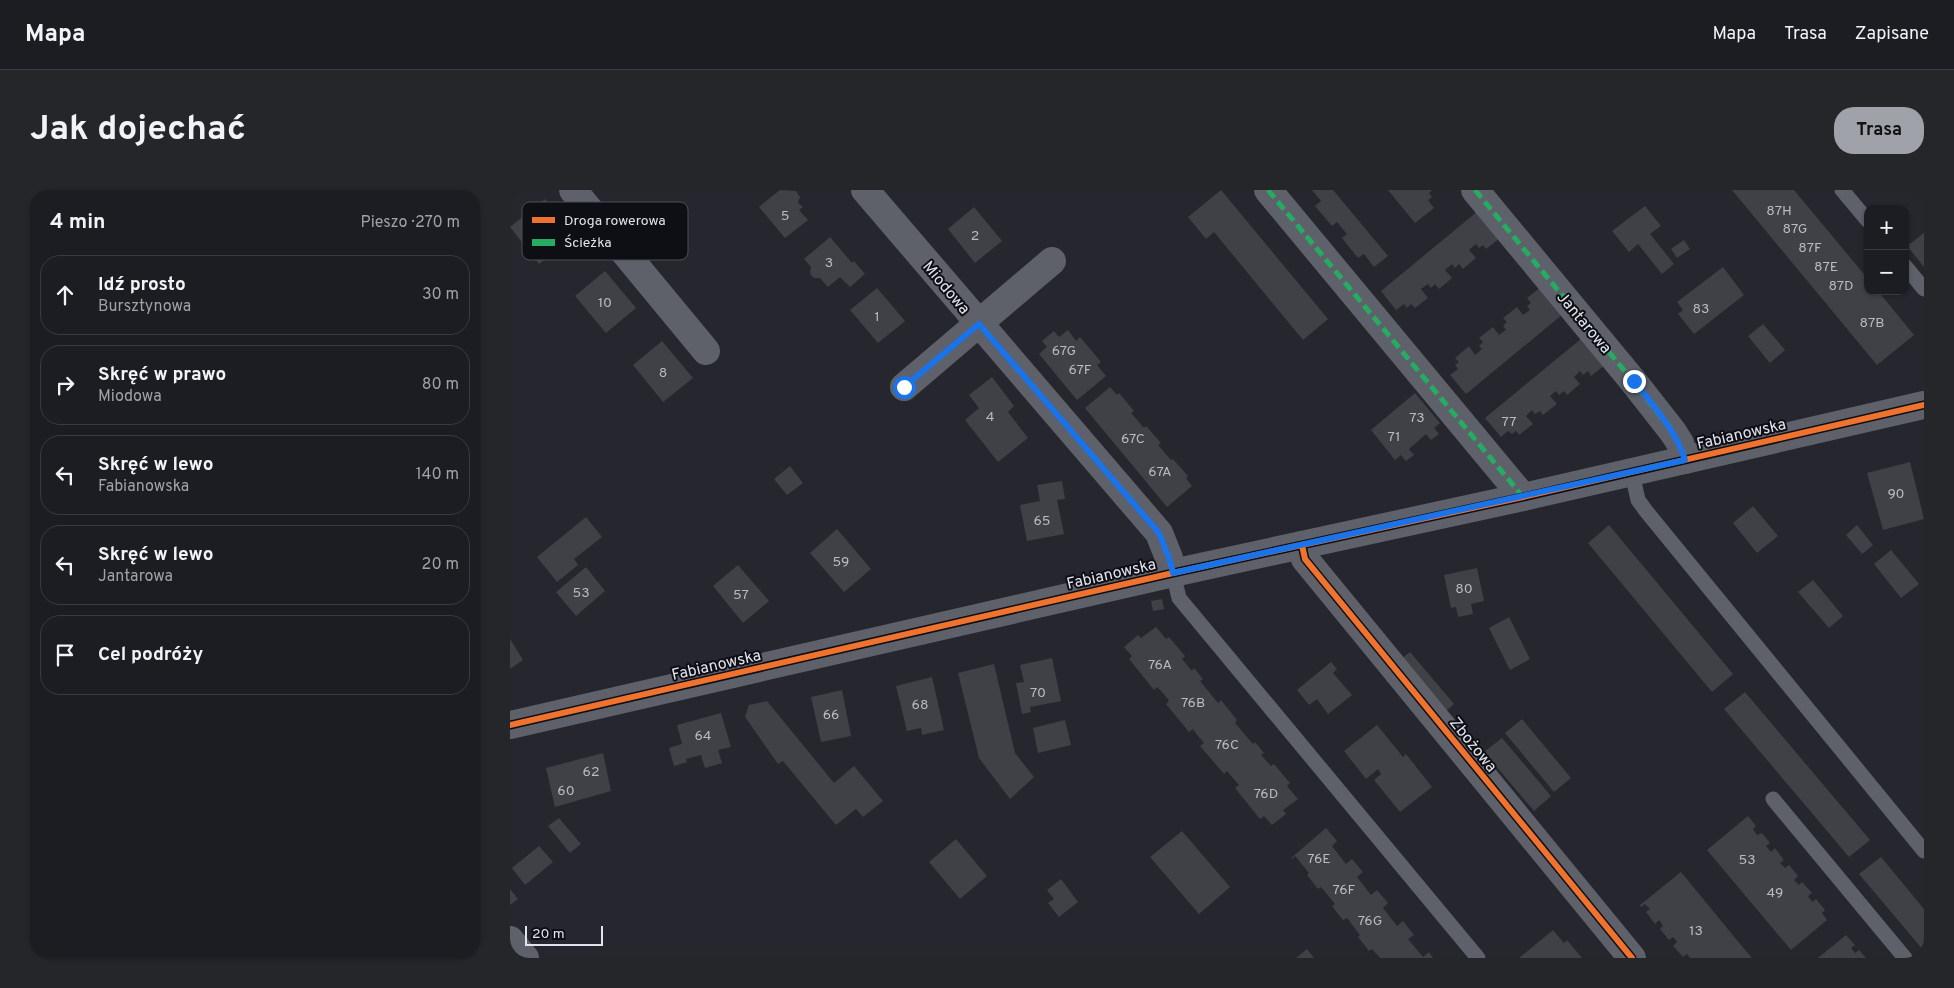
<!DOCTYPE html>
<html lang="pl">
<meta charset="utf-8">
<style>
body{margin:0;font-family:Overpass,sans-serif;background:#25262a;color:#f1f3f6}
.controls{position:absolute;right:15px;top:15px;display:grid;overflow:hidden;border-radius:10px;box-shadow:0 1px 4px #0004}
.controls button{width:45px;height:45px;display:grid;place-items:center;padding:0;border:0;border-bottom:1px solid #3a3b40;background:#1c1d22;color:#f1f3f6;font:25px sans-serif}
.scale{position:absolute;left:15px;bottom:12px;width:78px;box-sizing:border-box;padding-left:5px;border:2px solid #e2e4ed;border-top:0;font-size:14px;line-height:18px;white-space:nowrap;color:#e2e4ed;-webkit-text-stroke:4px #0d0f14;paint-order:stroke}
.stop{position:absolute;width:15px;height:15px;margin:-11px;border:4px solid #1a73e8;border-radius:50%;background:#fff}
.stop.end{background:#1a73e8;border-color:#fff;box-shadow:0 1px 5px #0008}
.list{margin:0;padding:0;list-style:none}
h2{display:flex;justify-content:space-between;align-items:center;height:65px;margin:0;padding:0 20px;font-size:21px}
h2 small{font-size:16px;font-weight:400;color:#a0a2a5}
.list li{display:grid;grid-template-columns:32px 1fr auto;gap:15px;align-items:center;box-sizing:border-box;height:80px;margin:0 10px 10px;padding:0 10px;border:1px solid #3a3b40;border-radius:20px}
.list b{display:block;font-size:19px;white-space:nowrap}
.list p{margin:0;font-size:16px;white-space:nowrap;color:#a0a2a5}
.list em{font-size:16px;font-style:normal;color:#a0a2a5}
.icon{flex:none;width:28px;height:28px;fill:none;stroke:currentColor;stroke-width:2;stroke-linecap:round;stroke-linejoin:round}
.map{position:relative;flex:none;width:1414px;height:768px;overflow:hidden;border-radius:20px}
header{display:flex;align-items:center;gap:30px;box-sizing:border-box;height:70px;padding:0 25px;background:#1c1d22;border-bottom:1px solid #3a3b40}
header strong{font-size:24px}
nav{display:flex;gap:28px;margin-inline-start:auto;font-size:18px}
.intro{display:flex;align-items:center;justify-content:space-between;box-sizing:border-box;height:120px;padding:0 30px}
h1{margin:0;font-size:35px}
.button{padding:12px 22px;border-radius:20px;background:#a0a2aa;color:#111;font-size:18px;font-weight:700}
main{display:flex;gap:30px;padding:0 30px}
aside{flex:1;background:#1c1d22;border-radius:20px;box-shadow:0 1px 4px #0004}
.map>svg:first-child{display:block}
</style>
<header>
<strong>Mapa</strong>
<nav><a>Mapa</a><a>Trasa</a><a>Zapisane</a></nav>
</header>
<div class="intro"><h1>Jak dojechać</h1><a class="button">Trasa</a></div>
<main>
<aside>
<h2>4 min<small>Pieszo · 270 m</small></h2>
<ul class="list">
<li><svg class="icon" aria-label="ahead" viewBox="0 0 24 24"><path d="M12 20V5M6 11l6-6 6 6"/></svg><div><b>Idź prosto</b><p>Bursztynowa</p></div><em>30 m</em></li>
<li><svg class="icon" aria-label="right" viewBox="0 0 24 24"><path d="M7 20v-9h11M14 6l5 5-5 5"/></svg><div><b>Skręć w prawo</b><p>Miodowa</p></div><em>80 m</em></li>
<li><svg class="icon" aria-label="left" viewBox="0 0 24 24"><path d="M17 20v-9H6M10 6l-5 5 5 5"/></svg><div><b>Skręć w lewo</b><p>Fabianowska</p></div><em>140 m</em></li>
<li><svg class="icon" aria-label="left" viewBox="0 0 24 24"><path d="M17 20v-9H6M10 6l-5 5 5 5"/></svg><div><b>Skręć w lewo</b><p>Jantarowa</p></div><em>20 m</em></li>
<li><svg class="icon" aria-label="arrive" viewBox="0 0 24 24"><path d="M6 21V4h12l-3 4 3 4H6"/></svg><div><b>Cel podróży</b></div></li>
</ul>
</aside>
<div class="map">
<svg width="1414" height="768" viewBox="0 0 1414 768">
<rect width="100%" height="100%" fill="#26272e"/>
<!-- building -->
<path fill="#3f4146" d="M270 0 286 1 290 7 288 13 293 17 289 20 298 30 275 48 249 17Z
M711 0 818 129 793 150 704 42 696 49 678 27Z
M802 0H823L878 66 864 77 854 64 848 68 832 48 837 44 827 32 822 36 805 16 811 11Z
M878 0H922L919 3 922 7 918 10 924 18 905 33Z
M1222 0H1284L1358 89V101H1368L1404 145 1367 175Z
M35 9 65 45 29 74 0 37Z
M1135 16 1151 36 1140 44 1164 74 1152 84 1128 54 1119 62 1102 41Z
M464 17 492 51 465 73 438 39Z
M968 21 990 48 976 59 973 55 969 58 966 54 959 60 966 68 953 79 949 74 945 78 942 74 935 80 942 88 929 99 925 94 921 98 918 94 911 99 918 108 905 118 901 114 897 118 894 114 886 120 871 101Z
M1414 43V77L1397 56Z
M320 47 342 73 344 71 355 84 340 97 330 87 318 97 310 88H304L300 84 301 77 294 69Z
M1174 50 1180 59 1167 68 1161 59Z
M1213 77 1234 105 1184 144 1168 124 1173 120 1167 112Z
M95 81 126 118 96 143 65 106Z
M1031 97 1053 124 956 204 940 185 948 179 945 175 949 172 945 168 959 156 965 165 972 159 969 156 973 152 969 148 983 137 989 145 996 140 993 136 997 132 993 128 1007 117 1013 125 1020 120 1017 116 1021 113 1017 108Z
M367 98 395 131 368 153 340 120Z
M1253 134 1275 160 1260 173 1238 146Z
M558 140 566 151 570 147 591 172 587 175 596 186 567 210 529 164 537 157 532 151 544 141 549 147Z
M1072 148 1095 175 1081 186 1078 181 1073 185 1070 181 1064 187 1070 194 1057 205 1054 201 1049 205 1046 201 1040 206 1047 214 1033 225 1030 221 1025 224 1022 220 1016 226 1023 234 1009 245 1006 241 1002 244 998 241 991 247 975 228Z
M152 151 183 188 153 212 123 175Z
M482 187 504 216 498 222 518 248 488 272 455 230 469 218 459 205Z
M600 197 607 205 609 203 624 221 621 223 634 238 636 236 651 253 648 255 661 270 663 269 678 286 676 288 682 296 657 317 575 218Z
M905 203 930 233 924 238 929 244 921 250 916 244 908 251 899 259 904 265 896 271 891 265 885 270 861 240Z
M1400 272 1414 329 1373 340 1357 283Z
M280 276 293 293 277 305 264 289Z
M552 291 555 309 547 310 554 344 517 351 510 315 530 311 527 295Z
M1243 316 1268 346 1247 363 1223 333Z
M76 327 92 347 64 369 68 375 47 392 27 367Z
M1099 335 1223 484 1202 502 1078 353Z
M1347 335 1363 355 1352 364 1336 345Z
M327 339 361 379 334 402 300 363Z
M1381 360 1409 394 1391 408 1364 374Z
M228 375 259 411 233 433 203 396Z
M76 377 95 401 66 426 46 402Z
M967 378 974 411 961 414 963 424 948 427 946 417 941 418 934 385Z
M1303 390 1333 426 1319 438 1288 402Z
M652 409 654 419 643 421 641 411Z
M999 427 1020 469 1000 480 979 438Z
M646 437 656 449 659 447 675 466 672 469 682 481 684 478 693 489 690 491 708 513 711 510 727 530 725 533 743 554 745 552 754 563 751 565 761 576 764 574 780 593 777 596 788 609 773 620 776 624 762 635 754 626 750 629 725 598 729 595 717 581 714 584 690 556 694 553 688 546 683 539 679 542 656 514 659 511 654 504 647 497 644 500 619 469 622 466 614 457 628 445 631 448Z
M0 449 13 470 0 479Z
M900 462 944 514 935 522 891 469Z
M542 468 551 511 520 517 521 522 512 524 506 493 514 492 510 475Z
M821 472 827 479 823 483 842 505 818 524 807 509 799 515 787 500Z
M484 474 505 563 524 587 500 609 469 568 448 483Z
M422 487 434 540 412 545 411 538 397 541 386 496Z
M332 500 341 546 311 552 301 507Z
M1235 502 1360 650 1339 667 1214 519Z
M257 511 324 593 344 576 373 611 353 627 346 619 326 635 273 571 268 574 235 527 239 515Z
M211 523 221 557 208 560 212 573 195 578 191 565 176 569 177 572 164 576 159 558 172 554 167 535Z
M1012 529 1061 588 1044 602 995 543Z
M555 530 561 555 528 563 523 538Z
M867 535 893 567 896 564 922 597 890 622 864 590 871 584 868 579 856 589 834 561Z
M992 548 1041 606 1024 621 974 562Z
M93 563 101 601 45 617 36 578Z
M1238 626 1246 636 1243 639 1247 645 1252 643 1260 653 1256 656 1261 662 1265 658 1274 670 1270 673 1275 678 1279 675 1288 686 1284 690 1289 695 1292 692 1302 703 1298 706 1302 712 1306 709 1315 720 1312 723 1317 730 1281 760 1197 660Z
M49 628 71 654 60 663 38 636Z
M816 638 827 651 822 656 836 674 842 669 853 682 847 687 861 705 867 700 878 713 873 718 887 736 893 731 904 745 898 749 913 767 919 762 923 768H870L862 759 859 761 848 747 850 745 837 728 833 730 832 729 822 716 825 714 811 697 808 699 797 685 799 683 785 666 782 669 781 668Z
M672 641 720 697 689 724 640 667Z
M446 649 477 686 450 709 419 672Z
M29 656 43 672 15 695 2 678Z
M1371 667 1414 719V761L1349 684Z
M1171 682 1226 749 1242 768H1180L1177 764 1173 767 1163 756 1167 752 1163 747 1159 750 1150 739 1153 736 1149 730 1145 734 1136 722 1140 719 1135 714 1131 717 1130 715Z
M551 689 568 712 549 727 538 713 544 709 537 700Z
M0 699 8 709 0 715Z
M1043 740 1054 753 1057 750 1072 768H1009Z
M1336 745 1345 755 1341 758 1345 763 1349 760 1356 768H1308Z
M797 759 804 768H786Z"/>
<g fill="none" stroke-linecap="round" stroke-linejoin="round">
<!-- service -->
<path stroke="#5e606a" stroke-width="15" d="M1332 0 1358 31
M1395 76 1414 99
M1122 283 1128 310 1136 321 1414 661
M663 383 669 408 968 768
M1263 609 1395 768"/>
<!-- minor -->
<path stroke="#5e606a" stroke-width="28" d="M63 0 196 161
M355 0 649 343 659 368 663 383
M758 0 1013 307
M965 0 1123 191 1163 242 1170 253 1175 270
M394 197 542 71
M792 355 795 369 1122 768
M0 750 15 768"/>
<!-- tertiary -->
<path stroke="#5e606a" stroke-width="28" d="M0 535 663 383 1013 307 1414 215"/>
<!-- quiet -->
<path stroke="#26ab63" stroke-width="5" stroke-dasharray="10 5" stroke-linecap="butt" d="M758 0 1013 307
M965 0 1123 191 1163 242"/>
<defs>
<path id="cycleway" d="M792 355 795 369 1122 768
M0 535 663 383 1013 307 1414 215"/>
</defs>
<!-- cycleway casing -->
<use href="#cycleway" stroke="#0d0f14" stroke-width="9"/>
<!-- cycleway -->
<use href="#cycleway" stroke="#ef722f" stroke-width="6"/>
</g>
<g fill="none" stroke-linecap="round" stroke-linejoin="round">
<!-- route -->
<path stroke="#1a73e8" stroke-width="6" d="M394 197 469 134 649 343 659 368 663 383 1175 270C1166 240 1143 216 1124 191"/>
</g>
<g text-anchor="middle" stroke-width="4" stroke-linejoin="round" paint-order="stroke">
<!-- number labels -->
<g font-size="14" fill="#b9bbc3">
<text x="1269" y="25">87H</text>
<text x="275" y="30">5</text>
<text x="1285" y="43">87G</text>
<text x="465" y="50">2</text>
<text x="1300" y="62">87F</text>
<text x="319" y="77">3</text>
<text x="1316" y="81">87E</text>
<text x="1331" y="100">87D</text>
<text x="95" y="117">10</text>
<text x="1191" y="123">83</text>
<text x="367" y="131">1</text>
<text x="1362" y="137">87B</text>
<text x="554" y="165">67G</text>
<text x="570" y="184">67F</text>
<text x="153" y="187">8</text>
<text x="480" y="231">4</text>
<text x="907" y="232">73</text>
<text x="999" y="236">77</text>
<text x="884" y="251">71</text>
<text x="623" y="253">67C</text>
<text x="650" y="286">67A</text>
<text x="1386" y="308">90</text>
<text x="532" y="335">65</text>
<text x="331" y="376">59</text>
<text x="954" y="403">80</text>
<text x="71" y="407">53</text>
<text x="231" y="409">57</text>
<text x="650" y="479">76A</text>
<text x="528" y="507">70</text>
<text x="683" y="517">76B</text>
<text x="410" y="519">68</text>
<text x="321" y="529">66</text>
<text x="193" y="550">64</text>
<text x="717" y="559">76C</text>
<text x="81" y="586">62</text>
<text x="56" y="605">60</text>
<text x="756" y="608">76D</text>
<text x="809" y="673">76E</text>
<text x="1237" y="674">53</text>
<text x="834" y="704">76F</text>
<text x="1265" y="707">49</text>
<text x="860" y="735">76G</text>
<text x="1186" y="745">13</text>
</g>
<!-- street labels -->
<g font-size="16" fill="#e2e4ed" stroke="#0d0f14">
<text transform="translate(437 97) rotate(50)" y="6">Miodowa</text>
<text transform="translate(1075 132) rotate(50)" y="6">Jantarowa</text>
<text transform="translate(1231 243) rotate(-13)" y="6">Fabianowska</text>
<text transform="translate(601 383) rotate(-13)" y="6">Fabianowska</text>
<text transform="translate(206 474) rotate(-13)" y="6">Fabianowska</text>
<text transform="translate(964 554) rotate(51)" y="6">Zbożowa</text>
</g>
</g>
<!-- legend -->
<rect x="12" y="12" width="166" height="58" rx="8" fill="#0d0f14" stroke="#4d4f55" stroke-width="1"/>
<rect x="22" y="27" width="23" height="6" fill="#ef722f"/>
<rect x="22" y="49" width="23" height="7" fill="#26ab63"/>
<g font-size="14" fill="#e2e4ed">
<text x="54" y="35">Droga rowerowa</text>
<text x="54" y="57">Ścieżka</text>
</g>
</svg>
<div class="controls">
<button>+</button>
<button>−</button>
</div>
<div class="scale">20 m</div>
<div class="stop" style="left:394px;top:197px"></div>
<div class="stop end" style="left:1124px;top:191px"></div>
</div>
</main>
